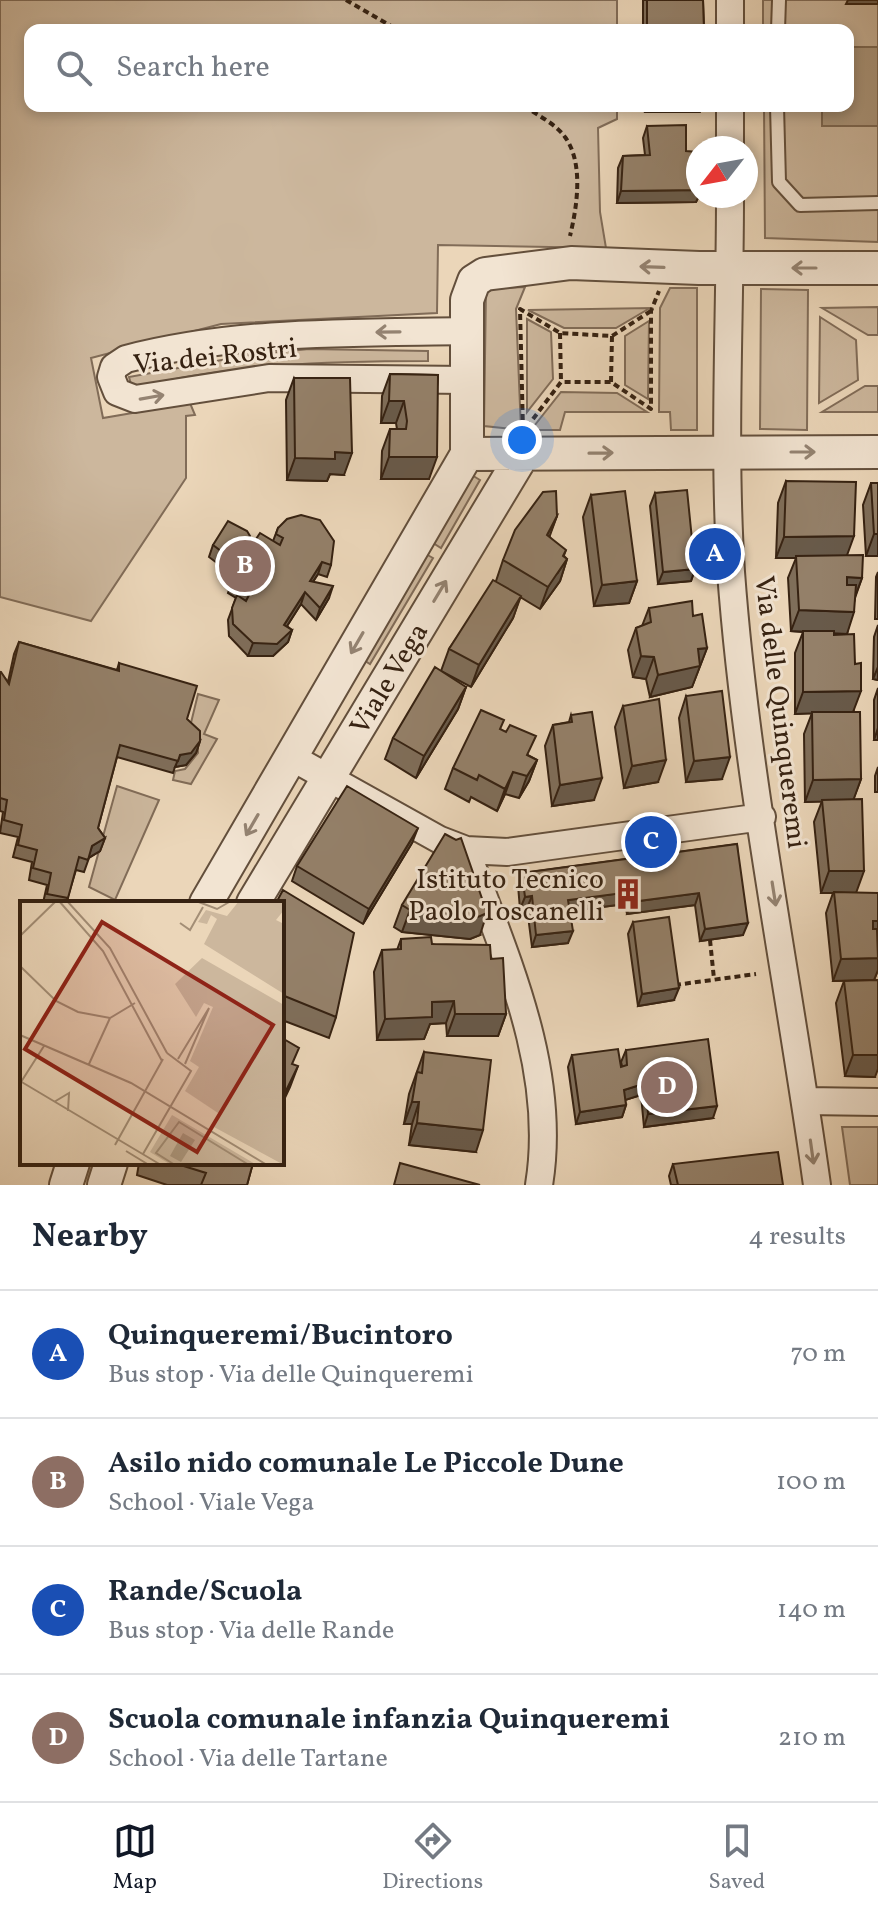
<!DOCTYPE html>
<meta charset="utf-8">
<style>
body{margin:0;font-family:Vollkorn,serif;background:#f2f2f3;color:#1f2937}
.compass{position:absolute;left:686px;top:136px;width:72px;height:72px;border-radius:50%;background:#fff;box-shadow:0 4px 12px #0003;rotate:239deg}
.you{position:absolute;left:522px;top:440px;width:28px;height:28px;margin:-20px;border:6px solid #fff;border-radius:50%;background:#1a73e8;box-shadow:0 0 0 12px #1a73e833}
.badge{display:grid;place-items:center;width:52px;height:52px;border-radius:50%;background:#111827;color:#fff;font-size:26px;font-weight:700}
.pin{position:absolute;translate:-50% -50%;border:4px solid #fff;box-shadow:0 2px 8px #0006}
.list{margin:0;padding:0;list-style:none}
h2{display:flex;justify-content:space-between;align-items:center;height:104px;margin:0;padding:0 32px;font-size:34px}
h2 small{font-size:26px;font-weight:400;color:#747a83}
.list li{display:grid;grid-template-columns:52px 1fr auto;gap:24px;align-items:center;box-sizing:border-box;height:128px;padding:0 32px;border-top:2px solid #e0e1e3}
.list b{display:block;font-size:30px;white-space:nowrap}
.list p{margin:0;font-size:26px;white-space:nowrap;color:#747a83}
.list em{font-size:26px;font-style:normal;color:#747a83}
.icon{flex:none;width:44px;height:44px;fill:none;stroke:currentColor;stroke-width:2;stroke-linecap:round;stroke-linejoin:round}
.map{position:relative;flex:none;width:878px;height:1185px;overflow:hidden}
.search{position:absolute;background:#fff;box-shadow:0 4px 12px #0003;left:24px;right:24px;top:24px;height:88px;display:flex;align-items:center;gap:20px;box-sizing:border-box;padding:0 28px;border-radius:16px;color:#747a83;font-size:30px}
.sheet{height:616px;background:#fff}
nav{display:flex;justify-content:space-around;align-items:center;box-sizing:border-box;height:112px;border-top:2px solid #e0e1e3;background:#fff;font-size:22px;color:#747a83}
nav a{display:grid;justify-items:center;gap:4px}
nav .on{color:#111827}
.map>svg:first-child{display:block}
</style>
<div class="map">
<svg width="878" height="1185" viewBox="0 0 878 1185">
<rect width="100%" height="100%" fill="#ebd6b9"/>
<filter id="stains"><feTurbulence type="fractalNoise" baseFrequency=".0025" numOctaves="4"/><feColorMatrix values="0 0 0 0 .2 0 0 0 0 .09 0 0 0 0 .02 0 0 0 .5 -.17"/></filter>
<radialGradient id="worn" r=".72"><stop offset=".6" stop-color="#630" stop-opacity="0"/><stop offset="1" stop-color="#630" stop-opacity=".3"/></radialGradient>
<!-- green -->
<path fill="#ccb79d" stroke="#816c58" stroke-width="2" d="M0 0H617V30H30V106H617V119L598 128 600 212 606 248 438 245 437 313 221 324 91 358 103 418 190 403 195 415 186 416V478L91 621 0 597Z
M763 0H878V242L765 238 764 106H848V30H763Z
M525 287 516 309 521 430 484 426 486 289Z
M670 288H697V430H671L670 412H659L660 308Z
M761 289 808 290 807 430 760 429Z
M878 307V335H868L822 308Z
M650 308 616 328H564L528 310Z
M820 317 856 340 858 380 819 403Z
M527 319 551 332 553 379 527 412Z
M649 321 648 399 625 385V336Z
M309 349 428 351V361C323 361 235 364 132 388L129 377 249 355Z
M865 386H878V412H822Z
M561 392 617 393 647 412H565L560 430H531Z
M470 474 480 480 441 548 430 541Z
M424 553 433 558 370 664 362 659Z
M198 694 219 700 204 734 217 739 191 784 173 780 175 771 185 769 198 753V744L189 731Z
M117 786 159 800 115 900 89 887Z
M842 1127H878V1185H850Z"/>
<!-- water -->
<path fill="#ad9980" stroke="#7d6954" stroke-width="2" d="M848 47H878V126H822V106H848Z"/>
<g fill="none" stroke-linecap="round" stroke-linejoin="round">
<defs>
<path id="service" d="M778 30 779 0
M777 106 779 182 800 205 878 203"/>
<path id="minor" d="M730 0V30
M730 106V148
M730 196C730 321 723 447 731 572 746 776 789 983 817 1185
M466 331C354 333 236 330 126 359L114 367 111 377 117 392 135 399 269 378 467 380
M291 757 440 840 466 850 507 852 762 817
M466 850C505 956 558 1069 539 1185
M805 1101 878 1102"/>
<path id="tertiary" d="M467 454V300L474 281 485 274 571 263 699 268H878
M467 454 878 452
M206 903 467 454
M253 903 523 454
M66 1185 73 1163
M104 1185 111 1163"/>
</defs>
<!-- service casing -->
<use href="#service" stroke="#634f3c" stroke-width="16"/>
<!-- minor casing -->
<use href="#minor" stroke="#634f3c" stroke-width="30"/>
<!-- tertiary casing -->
<use href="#tertiary" stroke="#634f3c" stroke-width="36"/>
<!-- path -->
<path stroke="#362212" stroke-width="4" stroke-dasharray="6 4" stroke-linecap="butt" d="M346 0 398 30
M524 106C537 115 556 124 565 137 584 163 577 207 570 236
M560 333 561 382
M611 382 612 336
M527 427 561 382H611L651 409V311L659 291
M523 430 520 309 560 333 612 336 651 311
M710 940 714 979
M675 985 756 974"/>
<!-- service -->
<use href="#service" stroke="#f2e4d2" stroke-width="12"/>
<!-- minor -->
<use href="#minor" stroke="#f2e4d2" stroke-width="26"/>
<!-- tertiary -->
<use href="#tertiary" stroke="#f2e4d2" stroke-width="32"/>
</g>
<!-- wall -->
<path fill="#7f6e5a" stroke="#362212" stroke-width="2" d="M643 0H703L704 30H643Z
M647 126 686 151 699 196 696 202 617 203 618 168 623 156 645 155 643 138Z
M390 374 438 375 429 479H381L382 451 390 429H397L396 423H381L382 396Z
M294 378 344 475 330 474 327 481 287 480 286 400Z
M786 481 847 555 862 578 855 598 847 634 834 633 854 712 861 779 853 800 856 892 877 932 876 936H878V970L874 980 833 981 826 913 833 893H821L814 822 822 801 805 802 804 734 812 713 795 714V653L803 632 791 631 788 578 796 558H776L778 503Z
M871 483 878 556H866L863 505Z
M655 493 695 569 691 581 658 584 650 506Z
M591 495 637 581 629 603 594 606 583 517Z
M557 516 549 536 564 556 567 559 560 581 540 609 520 597 513 618 471 687 441 671 449 649 496 581 503 560Z
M278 528 331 565 327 577 318 574 313 582 329 598 316 620 301 604 287 626 292 630 288 642 273 656H248L229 636 228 620 236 598 228 593 232 581 240 568 236 565 233 570 225 569 209 557 213 545 248 542 252 545 273 541Z
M878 572V619H875L876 577Z
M649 608 693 616 707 648 692 687 650 697 646 679 633 677 628 650 636 628 642 626Z
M878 625V680L873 679 874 637Z
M19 642 117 670 119 663 187 719 200 741 196 753 186 765 175 767 173 773 117 757 98 828 105 838 100 851 89 858 84 872 76 870 66 903H43L47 885 29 880 32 862 13 857 18 837 0 833 3 812 0 811V672L8 682 14 654Z
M466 687 458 709 416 778 385 759 393 738Z
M878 688V740H874V700Z
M686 696 722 779 686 782 679 718Z
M623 706 658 782 624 788 615 727Z
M571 715 594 800 552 806 545 746 553 725 569 722Z
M501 730 528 755 537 760 529 781 519 798 505 794 497 811 471 797 469 802 445 789 453 768Z
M878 767V792H875V776Z
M412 843 363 924 292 881 297 866Z
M737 844 743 935 700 941 695 905 627 914 625 904 570 911 568 943 532 947 527 908 520 909 518 885 522 873Z
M282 903 336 1017 329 1038 282 1020Z
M402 905 480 935 470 939 402 932 394 927Z
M633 922 674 1000 638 1006 628 934Z
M401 939 432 944 491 959 506 1014 498 1036H447L446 1023 430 1024 424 1039 377 1040 374 972 382 950H397Z
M844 981 875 1077 845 1076 836 1003Z
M626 1050 713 1118 644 1127 641 1095 625 1100 626 1105 622 1117 576 1124 568 1067 572 1055 621 1067 622 1066 621 1062Z
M424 1052 476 1152 409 1145 412 1124H404L409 1094Z
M139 1163H253L247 1185H167L137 1175Z
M673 1164 783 1185H671L669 1176Z"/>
<!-- shaded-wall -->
<path fill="#685a4a" stroke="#362212" stroke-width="2" d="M848 0H878V4H846Z
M647 106H702L700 112H645Z
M698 190 699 196 696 202 617 203 621 191Z
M389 401H404L396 423H381Z
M335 452 352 453 344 475 330 474 327 481 287 480 295 458Z
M389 457H437L429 479H381Z
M557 516 549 538 547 535Z
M874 534H878V556H866Z
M854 536 846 558H776L784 537Z
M566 550 557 574 567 559 560 581 540 609 548 587Z
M322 562 318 574 305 593 310 581Z
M695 569 691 581 658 584 663 572Z
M847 577 862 578 854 599H840Z
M637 581 629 603 594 606 602 585Z
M333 586 329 598 316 620 320 608Z
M305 592 301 604 280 637 284 625Z
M521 596 513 618 471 687 479 665Z
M799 610 854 612 847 634 791 631Z
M292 630 288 642 273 656H248L253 643Z
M707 648 692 687 650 697 658 675 698 649Z
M641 656 654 657 646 679 633 677Z
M878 667V680L873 679Z
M466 687 458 709 416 778 424 756Z
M861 691 853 712 795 714 803 692Z
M878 728V740H874Z
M200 741 196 753 186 765 175 767 180 755Z
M730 757 722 779 686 782 694 761Z
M537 760 529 781 519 798 527 776Z
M666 760 658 782 624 788 632 766Z
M513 772 505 794 497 811 505 789Z
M602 778 594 800 552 806 560 785Z
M861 779 853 801 805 802 813 780Z
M418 828 412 843 363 924 369 909Z
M105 838 100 851 88 858 92 846Z
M829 871H864L856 893H821Z
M630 892 625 904 563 912 568 900Z
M699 893 695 905 627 914 631 902Z
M532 896 527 908 520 909 525 897Z
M410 910 487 913 480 935 470 939 402 932Z
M873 921H878V928L873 942Z
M748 923 743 935 700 941 705 929Z
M573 931 568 943 532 947 536 935Z
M878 958V970L874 980 833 981 841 959Z
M679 988 674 1000 638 1006 642 994Z
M454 1001 446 1023 430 1024 424 1039 377 1040 385 1019 432 1002Z
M455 1014H506L498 1036H447Z
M853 1055H878V1069L875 1077 845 1076Z
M298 1066 290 1087 282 1104V1099Z
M646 1083 641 1095 619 1102 624 1090Z
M412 1102H419L412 1124H404Z
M626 1105 622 1117 576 1124 580 1112Z
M717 1106 713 1118 644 1127 648 1114Z
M417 1123 483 1130 476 1152 409 1145Z"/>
<!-- building -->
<path fill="#948069" stroke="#362212" stroke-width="2" d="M647 0H703L704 30H647Z
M686 125V151L698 152V190L621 191 623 156 650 155 647 126Z
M390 374 438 375 437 457H389L390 429H406L407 421 404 401H389Z
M294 378H350L352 453 335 452V459L295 458Z
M786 481 856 482 854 536 784 537Z
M871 483H878V534H874Z
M687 490 695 569 663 572 655 493Z
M556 491 557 516 547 535 566 550 563 556 567 559 548 587 503 560 515 530 543 492Z
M625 491 637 581 602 585 591 495Z
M301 515 320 520 334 541 331 565 322 562 310 581 333 586 320 608 305 592 284 625 292 630 277 644 253 643 233 624 232 608 237 595 246 601 250 593 232 581 246 557 240 553 237 558 229 557 213 545 228 521 247 531 250 536 246 541 252 545 260 533 280 545 283 538 276 534 278 528 287 519Z
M863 555 862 578 847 577V585H856L854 612 799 610 796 556Z
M493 580 521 596 479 665 449 649Z
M692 601 693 616 702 614 707 648 698 649 700 666 658 675 654 657 641 656 636 628 651 622 649 608Z
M803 631H834V635L854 634 855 664 861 663V691L803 692Z
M19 642 119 671V663L197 686 187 719 200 731V741L191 753 180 755 178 761 120 745 98 828 105 838 92 846 88 860 79 857 68 898 47 894 51 873 33 868 37 850 18 845 22 825 4 820 7 800 0 798V672H1L9 684Z
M435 667 466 687 424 756 393 738Z
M722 691 730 757 694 761 686 696Z
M659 699 666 760 632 766 623 706Z
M481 710 504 720 500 729 506 732 510 725 536 736 527 755 537 760 527 776 513 772 505 789 479 775 477 780 453 768Z
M592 712 602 778 560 785 553 725 572 722 571 715Z
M812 712H860L861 779 813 780Z
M347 786 418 828 369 909 297 866Z
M862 799 864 871H829L822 800Z
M445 834 456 840 461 838 487 913 478 917 410 910 402 905Z
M737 844 748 923 705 929 699 893 631 902 630 892 568 900 573 931 536 935 532 896 525 897 522 873Z
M283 890 354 933 336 1017 282 995V903H276Z
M834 892 878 893V921H873V929H877L878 958 841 959Z
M669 917 679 988 642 994 633 922Z
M431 937 432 944 490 945 491 959 503 958 506 1014H455L454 1001 432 1002V1017L385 1019 382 950 401 949V939Z
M878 980V1055H853L844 981Z
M282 1038 299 1048 292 1064 298 1066 282 1099Z
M708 1039 717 1106 648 1114 646 1083 624 1090 626 1105 580 1112 572 1055 618 1049 621 1067 627 1065 626 1050Z
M424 1052 491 1060 483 1130 417 1123 419 1102H412L417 1072 422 1073Z
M778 1152 783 1185H678L673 1164Z
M174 1163H253L247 1185H201L206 1173Z
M400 1163 480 1185H394Z"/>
<!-- one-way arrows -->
<defs><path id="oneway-shaft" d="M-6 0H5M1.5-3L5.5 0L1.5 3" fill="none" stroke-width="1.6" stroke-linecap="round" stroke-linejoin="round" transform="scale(2)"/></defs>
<g stroke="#948372">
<use href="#oneway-shaft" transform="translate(652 267) rotate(-178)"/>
<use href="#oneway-shaft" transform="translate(804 268) rotate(180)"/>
<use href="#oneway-shaft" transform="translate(388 332) rotate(179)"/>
<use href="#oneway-shaft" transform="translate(152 397) rotate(-10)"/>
<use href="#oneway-shaft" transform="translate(803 452)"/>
<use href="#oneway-shaft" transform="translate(601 453) rotate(-1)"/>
<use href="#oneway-shaft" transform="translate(440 591) rotate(-59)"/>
<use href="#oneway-shaft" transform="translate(357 643) rotate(120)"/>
<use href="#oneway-shaft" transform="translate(252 825) rotate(120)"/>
<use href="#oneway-shaft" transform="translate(774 894) rotate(81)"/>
<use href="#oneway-shaft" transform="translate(812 1152) rotate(82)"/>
</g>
<!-- icons -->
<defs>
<symbol id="building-bare" viewBox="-9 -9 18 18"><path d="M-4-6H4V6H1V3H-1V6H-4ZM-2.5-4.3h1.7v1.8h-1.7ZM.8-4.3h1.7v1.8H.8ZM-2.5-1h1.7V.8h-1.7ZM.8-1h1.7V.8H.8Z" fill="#8f2418" stroke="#f2e4d2" stroke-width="2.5" paint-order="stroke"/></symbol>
</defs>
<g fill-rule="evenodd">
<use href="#building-bare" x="606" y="872" width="44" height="44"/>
</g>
<g text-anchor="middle" stroke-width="6" stroke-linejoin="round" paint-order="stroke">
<!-- street labels -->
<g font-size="28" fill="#362212" stroke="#f2e4d2">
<text transform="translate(215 355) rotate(-6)" y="10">Via dei Rostri</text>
<text transform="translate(388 678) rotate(-59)" y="10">Viale Vega</text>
<text transform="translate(782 712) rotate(83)" y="10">Via delle Quinqueremi</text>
</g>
<!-- poi labels -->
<g font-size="28" fill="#362212" stroke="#f2e4d2" text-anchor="end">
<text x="604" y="888">Istituto Tecnico<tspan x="604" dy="32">Paolo Toscanelli</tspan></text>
</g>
</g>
<!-- overview -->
<g transform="translate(20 901)">
<rect width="264" height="264" fill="#ebd6b9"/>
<path d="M219 0H262L264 9 256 19 264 23V93L184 43 197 18 191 14 187 23 178 21 186 9 207 15ZM182 57 264 104V264L194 226 201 214 165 190 179 166 170 160 193 106 184 102 176 116 155 83ZM152 214 237 264H151L130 251Z" fill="#ccb79d"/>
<path d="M163 232 175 239 161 261 150 255Z" fill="#ad9980"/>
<path fill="none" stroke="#a38e76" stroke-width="2" d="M39 0 83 50 142 160M47 0 90 47 147 152M176 0 197 8 211 0M160 22 170 29 183 6M0 35 36 0M0 65 36 100 58 111 90 117 115 102M0 134 111 182 247 264M158 158 189 107 165 163M69 163 90 117M0 180 141 264M1 181 24 145M34 201 49 192 48 210M95 244 143 158M106 250 129 264M123 253 171 170 147 152M155 264 136 252 159 221 229 264"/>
<path fill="#8f2418" fill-opacity="0.15" stroke="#8f2418" stroke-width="4" d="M82 21 253 124 177 251 5 148Z"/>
<rect width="264" height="264" fill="none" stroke="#362212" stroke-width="4"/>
</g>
<rect width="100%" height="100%" filter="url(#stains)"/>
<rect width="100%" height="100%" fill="url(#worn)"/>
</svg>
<svg class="compass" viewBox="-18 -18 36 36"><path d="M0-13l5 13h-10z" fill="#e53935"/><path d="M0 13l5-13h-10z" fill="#747a83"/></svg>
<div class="you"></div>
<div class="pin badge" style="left:715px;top:554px;background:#1a4fb4">A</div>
<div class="pin badge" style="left:245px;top:566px;background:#8d6e63">B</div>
<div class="pin badge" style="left:651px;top:842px;background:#1a4fb4">C</div>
<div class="pin badge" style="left:667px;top:1087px;background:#8d6e63">D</div>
<div class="search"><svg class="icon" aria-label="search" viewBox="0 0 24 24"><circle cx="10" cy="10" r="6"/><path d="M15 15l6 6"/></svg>Search here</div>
</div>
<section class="sheet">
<h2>Nearby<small>4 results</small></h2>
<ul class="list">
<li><span class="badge" style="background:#1a4fb4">A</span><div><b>Quinqueremi/Bucintoro</b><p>Bus stop · Via delle Quinqueremi</p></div><em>70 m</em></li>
<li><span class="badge" style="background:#8d6e63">B</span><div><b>Asilo nido comunale Le Piccole Dune</b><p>School · Viale Vega</p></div><em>100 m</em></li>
<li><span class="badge" style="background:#1a4fb4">C</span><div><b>Rande/Scuola</b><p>Bus stop · Via delle Rande</p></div><em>140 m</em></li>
<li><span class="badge" style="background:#8d6e63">D</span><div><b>Scuola comunale infanzia Quinqueremi</b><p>School · Via delle Tartane</p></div><em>210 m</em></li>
</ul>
</section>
<nav>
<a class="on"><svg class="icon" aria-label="map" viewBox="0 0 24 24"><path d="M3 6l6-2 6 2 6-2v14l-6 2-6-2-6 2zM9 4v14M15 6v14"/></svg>Map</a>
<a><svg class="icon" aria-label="directions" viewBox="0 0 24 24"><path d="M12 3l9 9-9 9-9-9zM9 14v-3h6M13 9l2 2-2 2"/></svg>Directions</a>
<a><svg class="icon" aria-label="saved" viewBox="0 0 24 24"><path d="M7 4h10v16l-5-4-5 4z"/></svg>Saved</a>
</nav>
